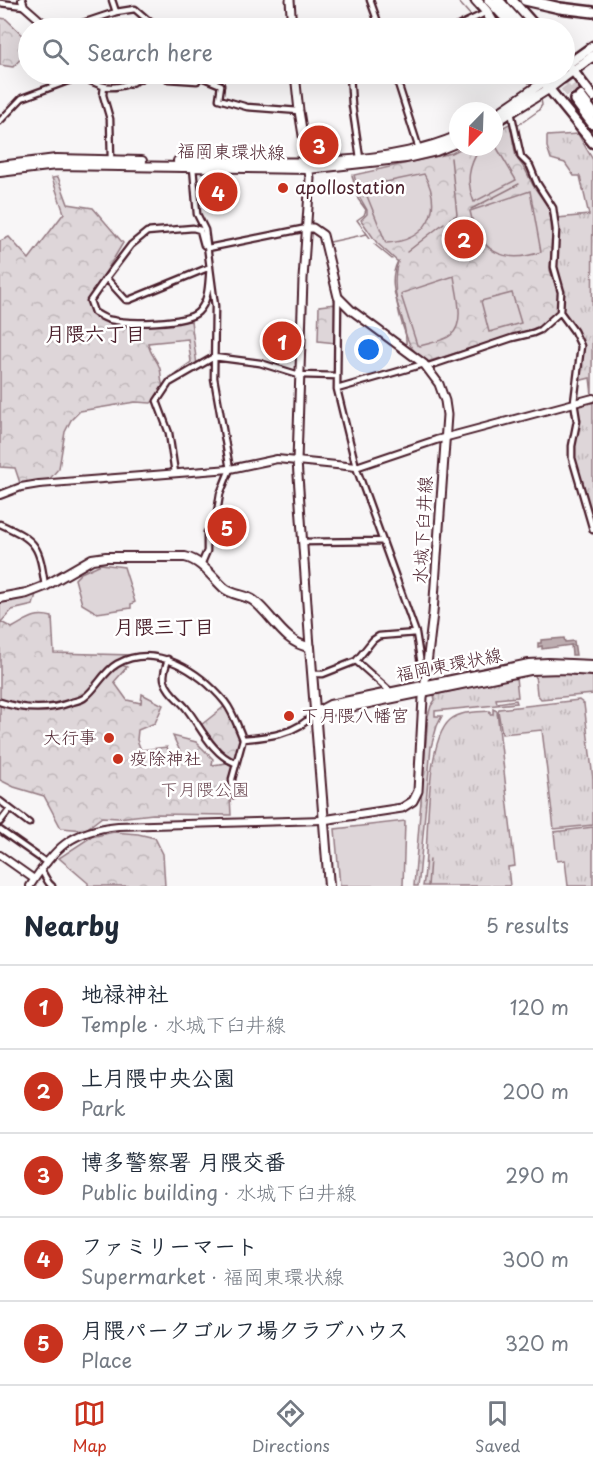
<!DOCTYPE html>
<meta charset="utf-8">
<style>
body{margin:0;font-family:"Playpen Sans","Klee One",sans-serif;background:#f6f6f7;color:#1f2937}
.compass{position:absolute;left:449px;top:102px;width:54px;height:54px;border-radius:50%;background:#fff;box-shadow:0 6px 24px #0002;rotate:203deg}
.you{position:absolute;left:369px;top:350px;width:21px;height:21px;margin:-15px;border:4px solid #fff;border-radius:50%;background:#1a73e8;box-shadow:0 0 0 9px #1a73e833}
.badge{display:grid;place-items:center;width:39px;height:39px;border-radius:50%;background:#c8321e;color:#fff;font-size:20px;font-weight:700}
.pin{position:absolute;translate:-50% -50%;border:3px solid #fff;box-shadow:0 2px 6px #0006}
.list{margin:0;padding:0;list-style:none}
h2{display:flex;justify-content:space-between;align-items:center;height:78px;margin:0;padding:0 24px;font-size:26px}
h2 small{font-size:20px;font-weight:400;color:#747a83}
.list li{display:grid;grid-template-columns:39px 1fr auto;gap:18px;align-items:center;box-sizing:border-box;height:84px;padding:0 24px;border-top:2px solid #e0e1e3}
.list b{display:block;font-size:22px;white-space:nowrap}
.list p{margin:0;font-size:20px;white-space:nowrap;color:#747a83}
.list em{font-size:20px;font-style:normal;color:#747a83}
.icon{flex:none;width:33px;height:33px;fill:none;stroke:currentColor;stroke-width:2;stroke-linecap:round;stroke-linejoin:round}
.map{position:relative;flex:none;width:593px;height:886px;overflow:hidden}
.search{position:absolute;background:#fff;box-shadow:0 6px 24px #0002;left:18px;right:18px;top:18px;height:66px;display:flex;align-items:center;gap:15px;box-sizing:border-box;padding:0 21px;border-radius:33px;color:#747a83;font-size:22px}
.sheet{height:498px;background:#fff}
nav{display:flex;justify-content:space-around;align-items:center;box-sizing:border-box;height:84px;border-top:2px solid #e0e1e3;background:#fff;font-size:16px;color:#747a83}
nav a{display:grid;justify-items:center;gap:3px}
nav .on{color:#c8321e}
.map>svg:first-child{display:block}
</style>
<div class="map">
<svg width="593" height="886" viewBox="0 0 593 886">
<defs>
<pattern id="grass-tufts" width="24" height="20" patternUnits="userSpaceOnUse" patternTransform="scale(1.5)"><rect width="24" height="20" fill="#ded6d9"/><path d="M3 7l-1-3M5 7V3M7 7l1-3M15 17l-1-3M17 17v-4M19 17l1-3" fill="none" stroke="#c0b7ba"/></pattern>
<pattern id="forest-crowns" width="20" height="18" patternUnits="userSpaceOnUse" patternTransform="scale(1.5)"><rect width="20" height="18" fill="#ded6d9"/><path d="M2 6a3 3 0 1 1 6 0M12 15a3 3 0 1 1 6 0" fill="none" stroke="#c0b7ba"/></pattern>
<pattern id="water-ripples" width="26" height="14" patternUnits="userSpaceOnUse" patternTransform="scale(1.5)"><rect width="26" height="14" fill="#bdadb0"/><path d="M2 4q2-2 4 0t4 0M15 11q2-2 4 0t4 0" fill="none" stroke="#9c8c8f"/></pattern>
</defs>
<rect width="100%" height="100%" fill="#f8f6f7"/>
<filter id="ink" filterUnits="userSpaceOnUse"><feTurbulence type="fractalNoise" baseFrequency=".0167" numOctaves="2"/><feDisplacementMap in="SourceGraphic" scale="12" xChannelSelector="R" yChannelSelector="G"/><feConvolveMatrix kernelMatrix="1 2 1 2 8 2 1 2 1" color-interpolation-filters="sRGB"/></filter>
<g filter="url(#ink)">
<!-- grass -->
<path fill="url(#grass-tufts)" stroke="#947a82" stroke-width="1.5" d="M578 134 593 160 592 395 590 378 578 381 583 346 563 312 564 295 557 269V218L589 215 580 176H574L565 163 551 159 547 147V136Z
M593 401V525L573 458 576 405Z
M544 673 593 676V694L541 699 537 694 535 674Z
M516 677 518 697 496 699 497 703 516 700 517 703 435 711V716H442L437 726 431 747 419 879 418 886H414L428 716 431 706 435 700 434 695Z
M579 700 584 704 593 779V825L554 829 542 730 502 734 498 711 499 709Z
M493 709 497 711 515 866 508 867 510 886H423C430 850 423 743 450 720 461 711 476 712 490 711V714H493Z
M593 827V886H568L565 860 557 861 554 832Z"/>
<!-- forest -->
<path fill="url(#forest-crowns)" stroke="#947a82" stroke-width="1.5" d="M0 18 6 19 28 40V51L13 67 0 65Z
M511 123 520 157 528 167 535 182 552 209 555 235 553 261 560 292 559 312 539 327 427 362C421 357 413 351 410 345 400 323 390 285 398 262L377 243 361 220 367 214V210L360 198 354 175 452 153 464 147H494V132Z
M58 177 68 204 93 208 123 243 89 300 90 309 95 318 191 321 197 365 171 381 170 377 191 362 188 339 148 343C150 354 155 357 159 366 162 372 160 379 163 386L160 395 151 403 135 402 80 411 71 420 65 432 59 468 43 487 20 483 15 468 0 467V241L9 237 29 259 64 213 52 178Z
M335 304 336 343 318 341 319 306Z
M36 594 33 605 12 610 1 622 12 628C27 620 34 612 52 617L54 653 132 655 119 664 127 667 114 682 127 700 141 703 142 694 163 705 155 723 138 730 137 740 141 750 167 747 172 760H184L173 736 196 742 213 759 212 765 227 763 233 765 229 777 231 815 153 814 118 818 102 817 85 830 61 828 44 796 14 787 0 780V600Z
M225 706 242 739 234 762 228 759 201 725Z
M114 832 138 834 155 838 163 854 165 886H88V883L59 858 91 837Z"/>
<!-- garden -->
<path fill="#ded6d9" stroke="#947a82" stroke-width="1.5" d="M494 143 516 180 474 202C466 181 468 167 480 148L494 147Z
M424 174C444 210 427 241 386 243L365 191 367 186Z
M530 191 541 252C503 265 478 251 470 211Z
M454 276C456 292 466 323 451 335 444 341 430 343 420 346L417 345 401 295 402 293Z
M512 293 521 323 489 332 481 301Z
M101 564 124 567 135 602 131 604V608L97 613 82 604 75 579 81 573Z
M405 821 403 886H340L335 829Z"/>
<!-- water -->
<path fill="url(#water-ripples)" stroke="#8f747b" stroke-width="1.5" d="M510 124 513 131 518 155 530 173 534 184 552 209 554 231 552 270 560 293 558 312H557L558 293 550 270 552 235 550 210 533 185 525 169 516 157Z
M564 638 565 642 574 641 576 655H572L571 645 542 649V646L538 647V643H541V640Z"/>
<g fill="none" stroke-linecap="round" stroke-linejoin="round">
<!-- stream -->
<path stroke="#8f747b" stroke-width="1.5" d="M457 0 472 17
M475 21 482 28
M520 74 532 86
M517 126 538 111 542 105 541 99
M451 158 457 215
M352 175 358 199 366 210 364 215 357 220 370 238
M471 209 519 184
M450 219 457 215
M330 242 367 234
M374 244 392 259
M407 252 444 223
M398 261C383 290 408 316 406 345
M533 335 545 330 557 319
M481 346 513 335 533 331
M454 354 471 349
M429 362 435 361
M434 367 476 353
M428 886 430 859"/>
<!-- motorway-tunnel -->
<path stroke="#d5cbce" stroke-width="9" stroke-dasharray="9 4.5" stroke-linecap="butt" d="M564 75 580 96
M556 76 575 100"/>
<defs>
<path id="minor" d="M112 0 116 12
M370 0 380 28
M0 3 24 6
M68 28 116 12 135 9 157 28
M454 28 483 14
M168 74V79L197 81 199 76 221 85 219 99 247 107 299 111
M350 74 352 105 360 158
M395 74 419 149
M104 86 103 95 110 119 111 160
M511 112 521 157 530 166 537 183 553 208 556 230 554 267 561 292 560 312 574 331 581 346 574 402 577 421 572 446V458L593 530
M0 121 22 98 76 78C88 78 93 83 103 86 118 90 137 81 149 74
M193 167 197 214 205 230 215 306 214 378 230 469 220 494 216 519 207 532V551L201 565
M208 248 307 228
M210 267C208 282 210 300 198 312 186 324 128 324 111 320 105 319 99 315 94 312L90 301 106 278 126 300H129Z
M106 278 131 245 147 232 193 228 200 230 204 245 208 248
M338 298 337 389 356 467 416 633 421 664 427 670
M337 389 424 364 429 366 512 338 533 333 540 330 560 312
M175 473 169 433 157 401 169 383 214 357 260 363 299 375 337 376
M0 524C38 541 39 546 45 586
M302 542 383 541
M168 659C166 667 162 675 165 682 169 694 179 699 186 708 201 727 211 753 235 763
M356 661 391 692
M312 674H323L356 661 373 640 379 636 416 633
M0 702C24 710 48 711 72 702 76 701 82 700 85 697 97 688 103 672 117 664 156 642 200 672 225 702 233 712 238 727 243 739 269 737 297 734 315 713
M233 795 232 779 243 739
M0 801 29 823
M0 822 10 809
M0 830 47 863
M41 871C46 875 46 882 52 886"/>
<path id="tertiary" d="M22 0 24 6 49 28
M75 74 76 78
M0 495 21 487 39 484 230 469 277 459 356 467 436 440 593 398
M0 855 34 879
M30 886C55 847 71 831 118 826L323 820"/>
<path id="secondary" d="M290 0 292 28
M295 74 299 111 310 178 303 279 297 461 310 647
M307 228H313L323 235 338 297 351 310 424 364 439 384 445 401 447 415 433 613 423 698 418 791 413 801 402 808 323 820"/>
<path id="primary" d="M494 116 555 74
M494 123 550 88 563 78
M178 161C264 162 378 171 458 136
M0 166 56 159 142 161
M0 172 56 165 308 169 406 158 436 151 458 142
M0 598 27 593 45 586 92 559 106 557H185C202 561 211 576 224 588 233 596 245 594 254 601 272 615 285 644 310 647L329 886
M315 713 330 705 529 664 548 663 593 665
M320 713 530 670 562 669 593 671"/>
<path id="trunk" d="M512 0 537 28
M564 59 593 97
M565 66 593 46
M537 74 593 143
M563 78 593 56"/>
<path id="motorway" d="M476 0 486 11 496 28
M489 0 515 28
M498 0 523 28
M525 0 560 8 593 12
M592 57H593
M580 96 593 113
M575 100 593 124"/>
</defs>
<!-- minor casing -->
<use href="#minor" stroke="#4a1f2b" stroke-width="9"/>
<!-- tertiary casing -->
<use href="#tertiary" stroke="#4a1f2b" stroke-width="10"/>
<!-- secondary casing -->
<use href="#secondary" stroke="#4a1f2b" stroke-width="11"/>
<!-- primary casing -->
<use href="#primary" stroke="#4a1f2b" stroke-width="12"/>
<!-- trunk casing -->
<use href="#trunk" stroke="#4a1f2b" stroke-width="13"/>
<!-- motorway casing -->
<use href="#motorway" stroke="#4a1f2b" stroke-width="14"/>
<!-- minor -->
<use href="#minor" stroke="#fff" stroke-width="4.5"/>
<!-- tertiary -->
<use href="#tertiary" stroke="#fff" stroke-width="6"/>
<!-- secondary -->
<use href="#secondary" stroke="#fff" stroke-width="7"/>
<!-- primary -->
<use href="#primary" stroke="#fff" stroke-width="8"/>
<!-- trunk -->
<use href="#trunk" stroke="#fff" stroke-width="8"/>
<!-- motorway -->
<use href="#motorway" stroke="#fff" stroke-width="9"/>
</g>
</g>
<!-- markers -->
<g fill="#c8321e" stroke="#fff" stroke-width="2">
<circle cx="283" cy="188" r="6"/>
<circle cx="289" cy="716" r="6"/>
<circle cx="109" cy="738" r="6"/>
<circle cx="118" cy="759" r="6"/>
</g>
<g text-anchor="middle" stroke-width="5" stroke-linejoin="round" paint-order="stroke">
<!-- street labels -->
<g font-size="18" fill="#4a1f2b" stroke="#fff">
<text transform="translate(231 152) rotate(1)" y="6">福岡東環状線</text>
<text transform="translate(423 530) rotate(-87)" y="6">水城下臼井線</text>
<text transform="translate(449 665) rotate(-11)" y="6">福岡東環状線</text>
</g>
<!-- poi labels -->
<g font-size="18" fill="#4a1f2b" stroke="#fff" text-anchor="start">
<text x="295" y="194">apollostation</text>
<text x="301" y="722">下月隈八幡宮</text>
<text x="97" y="744" text-anchor="end">大行事</text>
<text x="130" y="765">疫除神社</text>
</g>
<!-- park labels -->
<g font-size="18" fill="#6f4d56" stroke="#fff">
<text x="205" y="796">下月隈公園</text>
</g>
<!-- neighbourhood labels -->
<g font-size="20" font-weight="bold" fill="#4a1f2b" stroke="#fff">
<text x="95" y="341">月隈六丁目</text>
<text x="164" y="634">月隈三丁目</text>
</g>
</g>
</svg>
<svg class="compass" viewBox="-18 -18 36 36"><path d="M0-13l5 13h-10z" fill="#e53935"/><path d="M0 13l5-13h-10z" fill="#747a83"/></svg>
<div class="you"></div>
<div class="pin badge" style="left:282px;top:341px">1</div>
<div class="pin badge" style="left:464px;top:239px">2</div>
<div class="pin badge" style="left:319px;top:145px">3</div>
<div class="pin badge" style="left:218px;top:192px">4</div>
<div class="pin badge" style="left:227px;top:527px">5</div>
<div class="search"><svg class="icon" aria-label="search" viewBox="0 0 24 24"><circle cx="10" cy="10" r="6"/><path d="M15 15l6 6"/></svg>Search here</div>
</div>
<section class="sheet">
<h2>Nearby<small>5 results</small></h2>
<ul class="list">
<li><span class="badge">1</span><div><b>地禄神社</b><p>Temple · 水城下臼井線</p></div><em>120 m</em></li>
<li><span class="badge">2</span><div><b>上月隈中央公園</b><p>Park</p></div><em>200 m</em></li>
<li><span class="badge">3</span><div><b>博多警察署 月隈交番</b><p>Public building · 水城下臼井線</p></div><em>290 m</em></li>
<li><span class="badge">4</span><div><b>ファミリーマート</b><p>Supermarket · 福岡東環状線</p></div><em>300 m</em></li>
<li><span class="badge">5</span><div><b>月隈パークゴルフ場クラブハウス</b><p>Place</p></div><em>320 m</em></li>
</ul>
</section>
<nav>
<a class="on"><svg class="icon" aria-label="map" viewBox="0 0 24 24"><path d="M3 6l6-2 6 2 6-2v14l-6 2-6-2-6 2zM9 4v14M15 6v14"/></svg>Map</a>
<a><svg class="icon" aria-label="directions" viewBox="0 0 24 24"><path d="M12 3l9 9-9 9-9-9zM9 14v-3h6M13 9l2 2-2 2"/></svg>Directions</a>
<a><svg class="icon" aria-label="saved" viewBox="0 0 24 24"><path d="M7 4h10v16l-5-4-5 4z"/></svg>Saved</a>
</nav>
